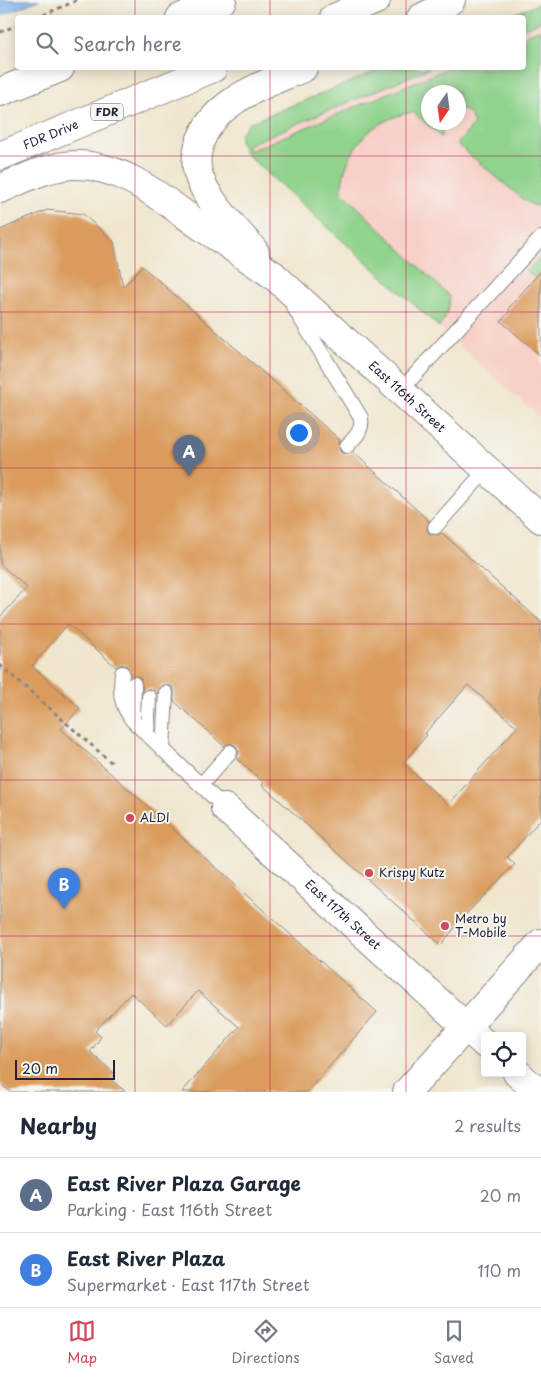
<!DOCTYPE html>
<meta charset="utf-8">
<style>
body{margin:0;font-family:"Playpen Sans",sans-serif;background:#f2f2f3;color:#1f2937}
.controls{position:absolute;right:15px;bottom:15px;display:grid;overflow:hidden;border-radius:5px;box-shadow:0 2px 12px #0003}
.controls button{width:45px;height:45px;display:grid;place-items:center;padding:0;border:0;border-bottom:1px solid #e0e1e3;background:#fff;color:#1f2937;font:25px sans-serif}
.compass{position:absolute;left:421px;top:85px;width:45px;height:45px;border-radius:50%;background:#fff;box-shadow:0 2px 12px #0003;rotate:193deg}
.scale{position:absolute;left:15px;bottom:12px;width:100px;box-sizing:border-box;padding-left:5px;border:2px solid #22223b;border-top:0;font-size:14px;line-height:18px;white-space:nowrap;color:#22223b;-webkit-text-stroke:4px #f6f6f2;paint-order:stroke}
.you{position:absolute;left:298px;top:432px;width:18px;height:18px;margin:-12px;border:4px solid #fff;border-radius:50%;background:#1a73e8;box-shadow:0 0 0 8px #1a73e833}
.badge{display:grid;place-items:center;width:32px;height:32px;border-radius:50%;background:#d1495b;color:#fff;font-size:16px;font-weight:700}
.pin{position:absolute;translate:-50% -41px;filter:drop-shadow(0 1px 2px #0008)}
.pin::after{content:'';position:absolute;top:26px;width:18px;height:15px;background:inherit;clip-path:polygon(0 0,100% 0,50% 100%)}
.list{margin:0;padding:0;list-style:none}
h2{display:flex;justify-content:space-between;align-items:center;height:65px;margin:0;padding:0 20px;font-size:21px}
h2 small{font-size:16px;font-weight:400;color:#747a83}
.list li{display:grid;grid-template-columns:32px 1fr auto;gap:15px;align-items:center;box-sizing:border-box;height:75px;padding:0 20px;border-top:1px solid #e0e1e3}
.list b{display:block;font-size:19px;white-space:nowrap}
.list p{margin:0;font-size:16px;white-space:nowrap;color:#747a83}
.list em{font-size:16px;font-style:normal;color:#747a83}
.icon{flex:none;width:28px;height:28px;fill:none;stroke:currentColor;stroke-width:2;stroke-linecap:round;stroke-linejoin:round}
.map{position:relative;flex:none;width:541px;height:1092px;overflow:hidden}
.search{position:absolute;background:#fff;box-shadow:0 2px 12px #0003;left:15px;right:15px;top:15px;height:55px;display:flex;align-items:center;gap:12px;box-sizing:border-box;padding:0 18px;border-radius:5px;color:#747a83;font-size:19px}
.sheet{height:215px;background:#fff}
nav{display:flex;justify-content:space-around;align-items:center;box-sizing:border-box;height:70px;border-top:1px solid #e0e1e3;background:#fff;font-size:14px;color:#747a83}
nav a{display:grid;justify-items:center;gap:2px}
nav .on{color:#d1495b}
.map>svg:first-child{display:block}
</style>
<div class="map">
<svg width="541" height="1092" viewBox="0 0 541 1092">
<rect width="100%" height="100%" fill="#f6f6f2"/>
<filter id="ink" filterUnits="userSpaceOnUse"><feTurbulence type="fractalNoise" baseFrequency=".02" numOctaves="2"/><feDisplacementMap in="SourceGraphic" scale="10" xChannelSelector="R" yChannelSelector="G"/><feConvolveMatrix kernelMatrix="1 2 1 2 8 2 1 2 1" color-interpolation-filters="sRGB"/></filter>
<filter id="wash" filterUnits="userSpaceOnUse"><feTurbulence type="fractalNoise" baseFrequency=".0096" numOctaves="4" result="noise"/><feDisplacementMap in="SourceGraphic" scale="20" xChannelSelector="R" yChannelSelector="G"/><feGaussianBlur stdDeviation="1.12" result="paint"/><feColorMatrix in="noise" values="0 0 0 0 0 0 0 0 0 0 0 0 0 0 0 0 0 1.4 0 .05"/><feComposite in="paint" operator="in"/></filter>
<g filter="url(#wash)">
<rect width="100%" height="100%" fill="#f0e6cd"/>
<!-- built -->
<path fill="#f7d1c8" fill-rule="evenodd" d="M541 3V419L245 153 240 141V134L249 123 384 68H524V18L506 17ZM428 92H458V122H428Z"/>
<!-- green -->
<path fill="#8fd38c" stroke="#587a64" d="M541 3V21L524 28V18L506 17Z
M541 29V205L535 206 525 201 457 144 474 124 470 114 459 107 458 92H428V122L445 123 441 137 413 112C370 120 346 147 341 191L450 297 447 314 439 327 245 153 240 141V134L249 123 384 68H430L247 145 249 151 449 68H524V36Z
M541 256V271L535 278 527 271Z"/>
<!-- water -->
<path fill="#7fb2ec" stroke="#506a94" d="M0 0H39L0 16Z"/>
<g id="blocks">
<!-- building -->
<path fill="#da9b5c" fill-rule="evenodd" d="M47 210 83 214 114 242 123 287 142 266 340 440 339 448 341 453 349 454 353 452 429 521 427 529 430 534 437 535 442 533 541 622V819L507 857 515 864 464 916 441 945 262 785 264 783 236 758 239 753 236 746 231 743 224 746 174 701V689L171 686 162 685 157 694 150 688 143 691 141 679 138 676H131L127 666 122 664 116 667 68 624 32 666 80 708 61 729 377 1012 307 1092H182L239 1027 198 991 167 1025 131 993 95 1031 101 1037 90 1052 115 1074 110 1079 126 1092H10L0 1083V617L27 588 0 564V230ZM468 685 517 727 448 805 403 763 427 735 425 733Z
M541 271V356L501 321 510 311 508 309Z"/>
</g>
</g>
<g filter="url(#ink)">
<use href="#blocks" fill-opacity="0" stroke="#898484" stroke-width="1"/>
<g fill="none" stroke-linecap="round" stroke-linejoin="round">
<defs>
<path id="lane" d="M293 306 361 418C363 431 355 437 347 446
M401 390 541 238
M435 527 487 469
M122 673C120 694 120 704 133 721L225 808
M133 721 134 684
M147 735 149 697
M163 750 166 693
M201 785 230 752"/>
<g id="street">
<path id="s1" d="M225 808 485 1044"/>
<path d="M517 1073 538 1092"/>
<path d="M407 1092 541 943"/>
</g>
<g id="secondary">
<path id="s2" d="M273 275 541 519"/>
</g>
<g id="highway">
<path d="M180 18 222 0"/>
<path d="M334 18 376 0"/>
<path d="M421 18 435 11 451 0"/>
<path d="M0 92 60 68"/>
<path id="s3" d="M0 156 213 68"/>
<path d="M0 189C23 179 50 165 76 165 123 165 161 198 198 224 223 241 248 258 273 275"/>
<path d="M255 252C237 230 211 206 200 179 195 167 196 157 199 145 212 101 265 84 303 68"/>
</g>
</defs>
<!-- lane casing -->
<use href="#lane" stroke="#898484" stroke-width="16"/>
<!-- street casing -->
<use href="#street" stroke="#898484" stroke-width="30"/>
<!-- secondary casing -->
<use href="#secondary" stroke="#898484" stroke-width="30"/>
<!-- highway casing -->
<use href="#highway" stroke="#898484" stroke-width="30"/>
<!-- path -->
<path stroke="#898484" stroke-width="3" stroke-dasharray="4 4" stroke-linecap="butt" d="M36 18 78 0
M0 32 18 25
M0 665 112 763"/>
<!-- lane -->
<use href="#lane" stroke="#fff" stroke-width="14"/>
<!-- street -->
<use href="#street" stroke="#fff" stroke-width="28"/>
<!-- secondary -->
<use href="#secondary" stroke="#fff" stroke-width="28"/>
<!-- highway -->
<use href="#highway" stroke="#fff" stroke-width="28"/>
</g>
</g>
<!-- grid -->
<path fill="none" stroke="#c2185b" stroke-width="1" stroke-opacity="0.55" d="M135 0V18M270 0V18M406 0V18M135 68V1092M270 68V1092M406 68V1092M0 156H541M0 312H541M0 468H541M0 624H541M0 780H541M0 936H541"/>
<!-- markers -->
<g fill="#d1495b" stroke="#f6f6f2" stroke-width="2">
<circle cx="130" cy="818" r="5"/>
<circle cx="369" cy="873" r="5"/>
<circle cx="445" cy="926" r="5"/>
</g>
<g text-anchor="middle" stroke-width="4" stroke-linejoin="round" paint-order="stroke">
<!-- shield labels -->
<rect fill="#f6f6f2" stroke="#626272" stroke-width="1" x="91" y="103.5" width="32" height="17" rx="4"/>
<g font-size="11" font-weight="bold" fill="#22223b">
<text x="107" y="116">FDR</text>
</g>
<!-- street labels -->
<g font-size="12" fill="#22223b" stroke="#f6f6f2">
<text dy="4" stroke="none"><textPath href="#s3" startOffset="55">FDR Drive</textPath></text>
<text dy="4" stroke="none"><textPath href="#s2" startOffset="181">East 116th Street</textPath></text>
<text dy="4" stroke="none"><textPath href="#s1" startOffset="159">East 117th Street</textPath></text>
</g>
<!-- poi labels -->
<g font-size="12" fill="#22223b" stroke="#f6f6f2" text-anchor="start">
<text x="140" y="822">ALDI</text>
<text x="379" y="877">Krispy Kutz</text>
<text x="455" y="923">Metro by<tspan x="455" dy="14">T-Mobile</tspan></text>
</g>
</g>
</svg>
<div class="controls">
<button><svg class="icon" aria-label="locate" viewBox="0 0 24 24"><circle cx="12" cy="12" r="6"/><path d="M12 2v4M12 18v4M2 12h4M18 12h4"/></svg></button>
</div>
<svg class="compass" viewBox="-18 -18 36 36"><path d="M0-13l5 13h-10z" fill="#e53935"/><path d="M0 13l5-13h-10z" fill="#747a83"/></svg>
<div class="scale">20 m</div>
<div class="you"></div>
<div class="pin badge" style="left:189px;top:476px;background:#5c6f8a">A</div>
<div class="pin badge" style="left:64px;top:909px;background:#3f7fe0">B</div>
<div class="search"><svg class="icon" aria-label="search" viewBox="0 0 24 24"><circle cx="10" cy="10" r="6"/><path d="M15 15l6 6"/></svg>Search here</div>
</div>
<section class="sheet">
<h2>Nearby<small>2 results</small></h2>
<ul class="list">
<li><span class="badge" style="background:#5c6f8a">A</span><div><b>East River Plaza Garage</b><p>Parking · East 116th Street</p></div><em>20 m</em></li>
<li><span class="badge" style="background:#3f7fe0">B</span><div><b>East River Plaza</b><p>Supermarket · East 117th Street</p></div><em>110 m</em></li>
</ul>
</section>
<nav>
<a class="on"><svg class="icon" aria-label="map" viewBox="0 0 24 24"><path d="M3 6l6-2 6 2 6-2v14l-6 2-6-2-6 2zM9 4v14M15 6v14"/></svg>Map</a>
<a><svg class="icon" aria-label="directions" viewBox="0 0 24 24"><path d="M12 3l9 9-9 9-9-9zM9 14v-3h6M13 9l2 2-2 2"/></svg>Directions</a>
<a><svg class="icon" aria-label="saved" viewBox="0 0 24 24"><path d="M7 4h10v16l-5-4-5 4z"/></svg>Saved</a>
</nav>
